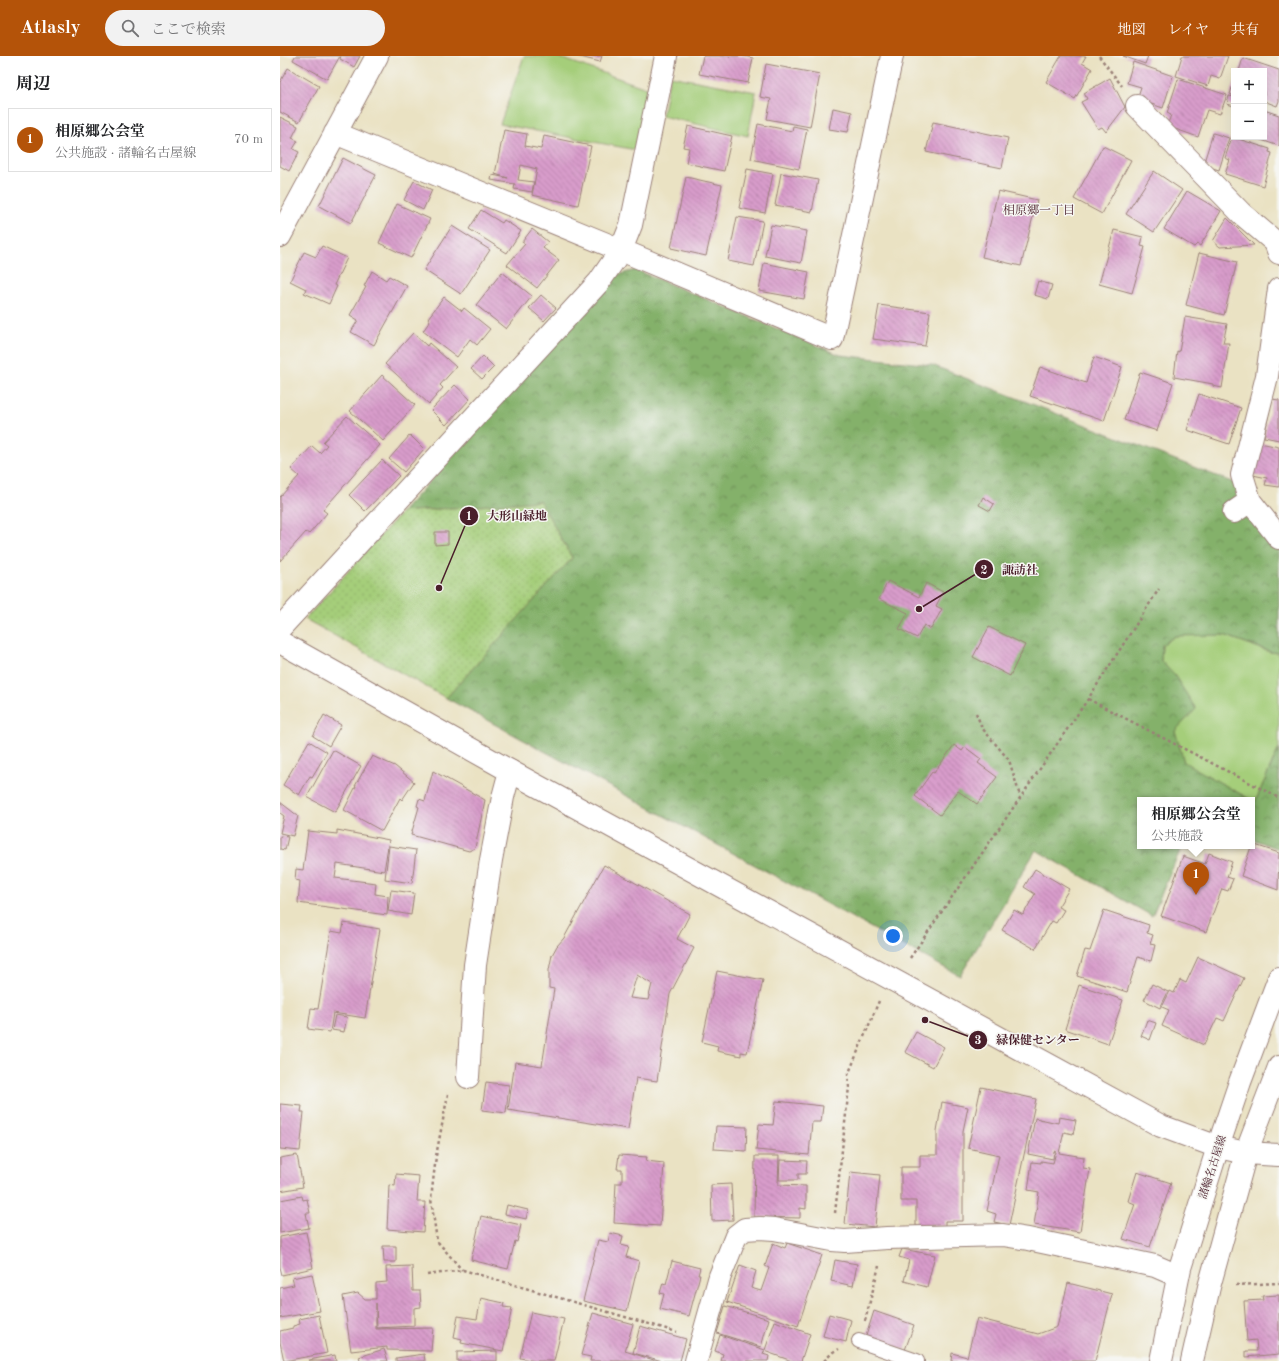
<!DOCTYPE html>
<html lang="ja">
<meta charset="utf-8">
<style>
body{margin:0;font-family:"Old Standard TT","Noto Serif JP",serif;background:#f2f2f2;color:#202124}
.controls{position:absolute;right:12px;top:12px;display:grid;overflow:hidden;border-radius:0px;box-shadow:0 4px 16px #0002}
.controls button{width:36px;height:36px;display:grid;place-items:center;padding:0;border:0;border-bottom:1px solid #e0e0e0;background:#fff;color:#202124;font:20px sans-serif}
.you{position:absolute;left:613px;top:880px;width:14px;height:14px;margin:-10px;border:3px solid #fff;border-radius:50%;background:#1a73e8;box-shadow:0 0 0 6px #1a73e833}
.badge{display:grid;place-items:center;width:26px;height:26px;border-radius:50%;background:#b45309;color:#fff;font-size:13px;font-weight:700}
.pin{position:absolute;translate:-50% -33px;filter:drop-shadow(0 1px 2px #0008)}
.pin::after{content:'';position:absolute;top:21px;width:14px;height:12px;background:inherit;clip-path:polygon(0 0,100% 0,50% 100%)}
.popup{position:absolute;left:857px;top:741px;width:118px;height:52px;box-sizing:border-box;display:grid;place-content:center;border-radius:0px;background:#fff;filter:drop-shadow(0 1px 3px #0005);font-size:13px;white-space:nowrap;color:#757577}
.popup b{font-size:15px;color:#202124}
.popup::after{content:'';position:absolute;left:50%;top:100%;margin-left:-8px;border:8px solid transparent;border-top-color:#fff}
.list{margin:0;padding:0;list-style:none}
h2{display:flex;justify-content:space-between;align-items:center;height:52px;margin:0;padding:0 16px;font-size:17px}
h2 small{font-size:13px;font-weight:400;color:#757577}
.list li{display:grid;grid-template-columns:26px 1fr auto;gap:12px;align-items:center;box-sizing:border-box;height:64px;margin:0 8px 8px;padding:0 8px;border:1px solid #e0e0e0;border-radius:0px}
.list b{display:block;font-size:15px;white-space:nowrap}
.list p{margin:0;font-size:13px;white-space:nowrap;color:#757577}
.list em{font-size:13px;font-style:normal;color:#757577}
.icon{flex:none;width:22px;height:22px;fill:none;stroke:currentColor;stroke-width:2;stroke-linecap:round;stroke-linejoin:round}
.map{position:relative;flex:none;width:999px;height:1305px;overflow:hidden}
header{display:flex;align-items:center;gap:24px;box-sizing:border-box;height:56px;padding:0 20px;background:#b45309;color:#fff}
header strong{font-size:19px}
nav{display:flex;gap:22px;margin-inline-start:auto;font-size:14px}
.search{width:280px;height:36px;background:#f2f2f2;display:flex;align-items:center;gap:10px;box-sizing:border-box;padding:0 14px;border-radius:22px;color:#757577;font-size:15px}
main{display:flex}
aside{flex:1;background:#fff}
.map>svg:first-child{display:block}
</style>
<header>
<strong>Atlasly</strong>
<div class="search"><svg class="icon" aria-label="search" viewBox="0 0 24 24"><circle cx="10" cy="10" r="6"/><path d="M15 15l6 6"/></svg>ここで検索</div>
<nav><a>地図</a><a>レイヤ</a><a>共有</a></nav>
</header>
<main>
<aside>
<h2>周辺<small></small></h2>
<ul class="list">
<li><span class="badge">1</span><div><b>相原郷公会堂</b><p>公共施設 · 諸輪名古屋線</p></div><em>70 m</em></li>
</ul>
</aside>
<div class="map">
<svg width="999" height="1305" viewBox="0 0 999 1305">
<defs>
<pattern id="forest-crowns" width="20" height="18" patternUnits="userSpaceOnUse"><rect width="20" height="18" fill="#84b16a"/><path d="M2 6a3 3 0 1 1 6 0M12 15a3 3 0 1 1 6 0" fill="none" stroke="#6e8f57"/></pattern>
<pattern id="park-dots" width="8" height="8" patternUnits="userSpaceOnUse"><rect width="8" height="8" fill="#a5ce7a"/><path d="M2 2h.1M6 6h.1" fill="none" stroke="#90b06a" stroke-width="1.8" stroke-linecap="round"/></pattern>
<pattern id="building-back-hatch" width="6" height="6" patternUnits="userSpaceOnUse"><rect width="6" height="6" fill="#d89ccb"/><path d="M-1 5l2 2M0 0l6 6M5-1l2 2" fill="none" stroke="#b17fa5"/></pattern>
</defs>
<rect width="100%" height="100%" fill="#f6f6f2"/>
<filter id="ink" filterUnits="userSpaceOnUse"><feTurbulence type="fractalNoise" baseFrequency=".025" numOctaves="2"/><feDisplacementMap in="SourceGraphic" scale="8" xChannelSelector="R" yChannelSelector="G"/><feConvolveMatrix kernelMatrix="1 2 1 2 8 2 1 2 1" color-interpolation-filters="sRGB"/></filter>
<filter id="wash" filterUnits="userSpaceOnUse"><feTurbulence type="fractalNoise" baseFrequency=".012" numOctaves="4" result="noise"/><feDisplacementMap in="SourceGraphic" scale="16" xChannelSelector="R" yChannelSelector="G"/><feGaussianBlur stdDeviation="0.9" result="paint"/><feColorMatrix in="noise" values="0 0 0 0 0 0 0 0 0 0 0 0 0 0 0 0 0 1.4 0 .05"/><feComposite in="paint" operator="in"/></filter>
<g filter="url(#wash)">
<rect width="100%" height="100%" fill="#eae2c3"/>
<!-- grass -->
<path fill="#a5ce7a" stroke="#787652" d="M244 0H275L369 33 356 94 220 68Z
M390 20 476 36 468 80 382 60Z
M911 579H944L990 596 999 597V692L975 746 904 707 895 675 881 605 882 589 895 580Z"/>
<!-- forest -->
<path fill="url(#forest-crowns)" stroke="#67684a" d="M356 214 560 299 652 309 957 428 999 489V597L991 596 944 579 895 580 882 589 881 605 895 620 916 653 895 675 904 706 971 744H860V790H902L872 860 756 794 680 920 166 642 292 502 260 445 122 456 336 219Z
M999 692V793L972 783V744L975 746Z"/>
<!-- park -->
<path fill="url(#park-dots)" stroke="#787652" d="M260 445 292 502 166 642 25 563 122 456Z"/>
<g id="blocks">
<!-- building -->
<path fill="url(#building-back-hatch)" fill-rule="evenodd" d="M15 0H60L47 23 13 4Z
M61 0H80L74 11 60 3Z
M296 0H322L320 6Z
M423 0H462L473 2 468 27 419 18Z
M781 0H806L802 7 812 13 795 43 766 26Z
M843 0H868L865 8Z
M902 0H948L940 23 931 20 928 30 896 20Z
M963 2 999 14V45L997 50 984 45V15H959Z
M853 6 893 20 883 52 857 43 861 31 847 27Z
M486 8 540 18 530 71 487 63 491 43 480 41Z
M8 12 39 30 19 66 0 56V26Z
M830 22 845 51 826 76 822 71 818 73 801 46 807 43 804 37Z
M898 23 947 39 940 58 927 54 918 81 887 70 891 59 887 57Z
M954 26V40L950 38Z
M949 40 954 41V50L947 48Z
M553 52 572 56 568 76 549 73Z
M984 54 999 59V90L972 81H984Z
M0 61 18 70 12 82 18 85 13 93 19 96 9 115 0 110Z
M653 66 728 82 722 112 646 96Z
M478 68 512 75 513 70 527 73 519 113 471 103Z
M408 70 452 80 444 115 406 107 409 92 403 91Z
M224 74 247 78 245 90 261 93 264 80 311 90 298 149 252 139 257 113 241 109 238 124 254 126 252 136 234 133 235 128 211 124 212 119 228 122 215 118Z
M933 77 949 82 939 114 923 109Z
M952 81 990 93 989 96 992 97 983 130 945 118 950 104 945 102Z
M823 90 851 104 822 158 794 143Z
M63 102 96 119 71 167 39 150Z
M467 113 493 118 485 157 459 152Z
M874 115 902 134 874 176 846 158Z
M501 117 538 124 532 156 495 149Z
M406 121 442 129 426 200 391 192Z
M134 125 152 134 143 154 124 144Z
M718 135 757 144 741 210 702 201Z
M907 135 941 155 920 190 917 188 914 191 884 173Z
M117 148 150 163 131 202 99 187Z
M201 154 222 167 224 164 241 175 227 197 189 173Z
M457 161 483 165 474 210 448 205Z
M947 162 974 189 940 191 933 185Z
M491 169 527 175 521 207 485 200Z
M172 170 210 194 181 238 144 214Z
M252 173 268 186 263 192 279 204 257 232 227 209 245 188 242 186Z
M834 174 863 181 861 190 865 191 852 237 819 228Z
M42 190 67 202 54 229 57 230 49 248 24 237 26 233 10 225 24 196 36 201Z
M919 197 957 206 944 259 906 249Z
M484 207 529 216 524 243 479 235Z
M92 215 106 224 109 220 127 230 94 289 71 276 78 264 70 259 86 231 84 230Z
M222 216 252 240 226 273 196 249Z
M758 225 772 229 768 243 754 239Z
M261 239 276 252 264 265 249 252Z
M164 241 182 255 184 252 210 273 197 289 190 283 177 301 143 275 150 265 148 262Z
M599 249 650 256 645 290 593 283Z
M905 261 947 268 943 287H949L942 332 933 330V328L894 321 897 295 899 296Z
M133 277 147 290 149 287 176 311 160 329 163 332 149 348 105 308Z
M203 300 214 311 202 323 191 313Z
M814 301 842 311 824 365 750 340 760 311 806 327Z
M860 316 893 327 877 375 844 364Z
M102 319 135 349 103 385 70 355Z
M175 329 190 343 166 369 151 354Z
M919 338 961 352 949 388 907 374Z
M992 343 999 344V384L984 381Z
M67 360 100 389 43 454 47 457 29 478 26 476 0 505V441L19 420 11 413 32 390 40 397 47 389 43 386Z
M130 379 144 393 124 416 109 403Z
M980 387 999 391V431L985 429 987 422 973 419Z
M102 404 119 420 85 455 69 439Z
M703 441 714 448 710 455 699 449Z
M155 476H168V488L155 489Z
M608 525 639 541 646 527 663 536 656 550 662 553 651 573 644 569 637 582 619 573 628 557 599 543Z
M709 571 745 589 730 620 693 601Z
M44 659 61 669 49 690 33 680Z
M29 685 47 696 32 721 30 720 19 739 3 729Z
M674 689 682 695 685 691 701 703 698 707 717 721 697 748 678 735 660 759 635 740 652 716 654 717Z
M53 694 81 710 55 756 27 741Z
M92 700 115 710 134 726 122 744 120 742 102 775 64 754 76 730H75Z
M153 715 205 744 195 792 189 795 131 779 139 751 137 750 139 743 145 745Z
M0 746 18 760 13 780 0 777 4 760 0 757Z
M57 774 109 784 104 815 57 808 55 822 96 827 95 838 108 840 107 859 18 847 20 825 15 824 16 813 23 814 28 775 57 778Z
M0 780 8 781 5 794 0 793Z
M972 788 999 797 998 834 961 820Z
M109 790 136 794 132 827 105 823Z
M929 797 952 806 947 821 953 823 948 835 942 833 926 876 881 860 903 800 925 808Z
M324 809 410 858 397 883 414 892 390 938 377 1025 356 1022 348 1073 228 1054 235 1006 262 1010 274 933 269 932V914L272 899 277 890 284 882ZM357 919 372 928 368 944 350 942Z
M755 813 789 833 778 851 784 854 776 867 772 865 755 893 722 874 734 854 743 859 755 838 744 831Z
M111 834 134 837 131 859 108 855Z
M824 854 869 869 867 877 873 879 870 888 875 889 871 905 858 901 847 936 797 920 805 894 810 895Z
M64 867 100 873 85 962 53 957 50 976 28 973 31 952 38 953 51 875 62 877Z
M918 901 964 922 944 965 937 962 924 989 882 970 889 954 882 951 890 935 894 937 900 924 906 927Z
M437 915 483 924 467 997 461 996V1000L437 995 438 990 422 986Z
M872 928 888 936 880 952 864 944Z
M799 929 843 944 828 988 785 973Z
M55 959 67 961 64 976 52 974Z
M867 964 876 967 870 984 861 980Z
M636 976 664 991 653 1011 625 996Z
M206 1026 229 1029 226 1057 202 1054Z
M701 1031 756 1043 729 1169 714 1166 716 1158 707 1155 719 1099 688 1092Z
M496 1045 543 1050 541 1066H532L529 1099 476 1094 479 1068 493 1069Z
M662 1046 688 1051 683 1075V1165H665V1170H636V1145H621V1111H640V1099H657V1075Z
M0 1048 22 1050 21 1056H24L20 1095 0 1093Z
M779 1061 796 1064 793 1078 784 1076 779 1097 804 1101 803 1112 810 1113 800 1176 754 1169 759 1136 748 1134 752 1106 761 1107V1105L773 1107 776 1096 774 1095 773 1103 748 1098 755 1062 778 1067Z
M436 1070 467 1071 466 1095 434 1093Z
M17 1099 23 1131 0 1135V1102Z
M339 1099 367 1101 366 1105 384 1107 380 1170 334 1167 336 1127H342V1113H337Z
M475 1100H499L498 1129 526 1130V1153L520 1152V1162L474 1161Z
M500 1104 527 1105 526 1118H518V1124H499Z
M570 1116 600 1119 595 1171 565 1168Z
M857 1116 891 1127 870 1191 843 1183 855 1148 848 1145Z
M116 1118 139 1120 137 1146H145L143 1176 107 1173 109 1129 115 1130Z
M451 1128 453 1164 432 1165 431 1129Z
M22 1140 23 1144 27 1143 30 1157H26L29 1172 0 1177V1144Z
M227 1149 248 1154 246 1163 225 1158Z
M201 1160 241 1169 237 1186 235 1185 228 1213 191 1204Z
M26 1176 33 1212 2 1219 0 1211V1181Z
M330 1177 343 1180 341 1189 349 1191 346 1201 359 1205 347 1255 303 1245 318 1184 328 1186Z
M493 1187 505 1192 507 1187 542 1199 518 1270 447 1246 460 1209 476 1215 471 1232 481 1235 489 1212 485 1210Z
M103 1190H116V1206H104Z
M622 1193 655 1199 647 1231 624 1225 629 1204 619 1201Z
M555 1204 577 1208 573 1230 551 1225Z
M392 1205 420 1212 418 1219H420L409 1260 380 1253 384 1238 380 1237 383 1227 386 1228Z
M132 1210 133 1235H140L141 1251 134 1252V1270L97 1272 96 1247V1273L153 1272 151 1295 107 1294V1291L71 1295 63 1240 78 1237 85 1243H96V1227L107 1226 106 1211Z
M32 1218 40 1255 0 1262V1232L14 1229 12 1222Z
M788 1227 832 1238 815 1305H671L672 1297 687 1301 697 1262 758 1278 777 1271Z
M999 1239V1298L966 1301V1295H977L976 1284 967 1285 964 1245 983 1244 982 1240Z
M201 1242 224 1247 223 1251 232 1252 223 1295 181 1287 182 1283 174 1281 178 1260 197 1263Z
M445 1250 489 1263 481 1291 437 1277Z
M594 1255 634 1269 625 1294 586 1280Z
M251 1256 284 1263 274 1305H255L240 1302Z
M313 1257 353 1268 345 1295 377 1305H310L311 1301 301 1299Z
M549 1258 571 1264 566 1286 543 1280Z
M39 1259 47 1297 4 1305 0 1286V1275L13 1272V1270L20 1268 19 1263Z
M495 1265 530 1278 521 1305H512L484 1295 483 1298 489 1300 488 1305H441L443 1298 435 1295 440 1279 485 1294Z
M360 1270 406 1283 400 1305H383L353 1297Z
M104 1293 108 1305H80L79 1301Z
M217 1295V1305H177V1296Z
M144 1298 145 1305H116V1302Z
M55 1299 56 1305H29V1304Z"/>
</g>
</g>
<g filter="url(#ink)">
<use href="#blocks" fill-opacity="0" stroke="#9a8077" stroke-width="1"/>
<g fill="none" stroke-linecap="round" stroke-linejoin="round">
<defs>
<path id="lane" d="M579 1285 637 1305"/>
<path id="street" d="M857 50 962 158 995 186 999 197
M55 77 341 194 552 283 612 0
M0 180 97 0
M999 233 987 320 962 419 970 445 999 482
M954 456 970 445
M0 572 319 226 341 194 351 169 386 0
M188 1021 195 909 211 804 223 741 230 715
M416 1305 440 1220 456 1180 465 1173 480 1172 494 1173 552 1184 565 1185 607 1182 723 1179 748 1183 875 1210 898 1220"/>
<path id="secondary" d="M0 586 230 715 881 1070 938 1091 966 1097 999 1099"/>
<path id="primary" d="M881 1305 900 1212 938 1091 960 1026 999 922
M912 1305 929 1231 966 1097 999 1011"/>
</defs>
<!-- lane casing -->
<use href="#lane" stroke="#9a8077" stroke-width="16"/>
<!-- street casing -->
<use href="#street" stroke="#9a8077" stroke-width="24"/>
<!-- secondary casing -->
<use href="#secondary" stroke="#9a8077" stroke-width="24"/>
<!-- primary casing -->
<use href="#primary" stroke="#9a8077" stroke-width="24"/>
<!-- path -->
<path stroke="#9a8077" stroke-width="2.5" stroke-dasharray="3 3" stroke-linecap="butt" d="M819 0 842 30
M808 643 999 742
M696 657 702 672 729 704 740 740
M630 902 808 643 879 533
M168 1038 156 1100 151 1143 157 1185 182 1214
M555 1157 569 1031 568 1019 599 945
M147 1219 183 1214 397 1276
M956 1229 999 1227
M585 1265 599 1210
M544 1305 553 1296 559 1293"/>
<!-- lane -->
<use href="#lane" stroke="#fff" stroke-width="14"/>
<!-- street -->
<use href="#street" stroke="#fff" stroke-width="22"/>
<!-- secondary -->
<use href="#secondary" stroke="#fff" stroke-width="22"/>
<!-- primary -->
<use href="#primary" stroke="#fff" stroke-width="22"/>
</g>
</g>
<g text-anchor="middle" stroke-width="3" stroke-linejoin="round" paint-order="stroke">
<!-- street labels -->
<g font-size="11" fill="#4a1f2b" stroke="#f6f6f2">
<text transform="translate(932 1111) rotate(-72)" y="4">諸輪名古屋線</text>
</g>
<!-- neighbourhood labels -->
<g font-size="12" fill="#4a1f2b" stroke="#f6f6f2">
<text x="759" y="158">相原郷一丁目</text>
</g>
</g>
<!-- callouts -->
<path fill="none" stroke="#4a1f2b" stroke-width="1.5" d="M159 532L189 460M639 553L704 513M645 964L698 984"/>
<g fill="#4a1f2b" stroke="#f6f6f2" stroke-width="1.5">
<circle cx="159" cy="532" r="4"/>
<circle cx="639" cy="553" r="4"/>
<circle cx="645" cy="964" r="4"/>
<circle cx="189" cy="460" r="10"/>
<circle cx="704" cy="513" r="10"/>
<circle cx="698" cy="984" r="10"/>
</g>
<g font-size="12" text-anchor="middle" font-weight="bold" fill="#fff">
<text x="189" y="464">1</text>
<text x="704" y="518">2</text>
<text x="698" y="988">3</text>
</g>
<g font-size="12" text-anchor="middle" font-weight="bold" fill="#4a1f2b" stroke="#f6f6f2" stroke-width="3" stroke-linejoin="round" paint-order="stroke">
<text x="237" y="464">大形山緑地</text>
<text x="740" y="518">諏訪社</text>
<text x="758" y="988">緑保健センター</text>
</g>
</svg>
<div class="controls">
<button>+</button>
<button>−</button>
</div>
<div class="you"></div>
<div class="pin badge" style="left:916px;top:839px">1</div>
<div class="popup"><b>相原郷公会堂</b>公共施設</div>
</div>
</main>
